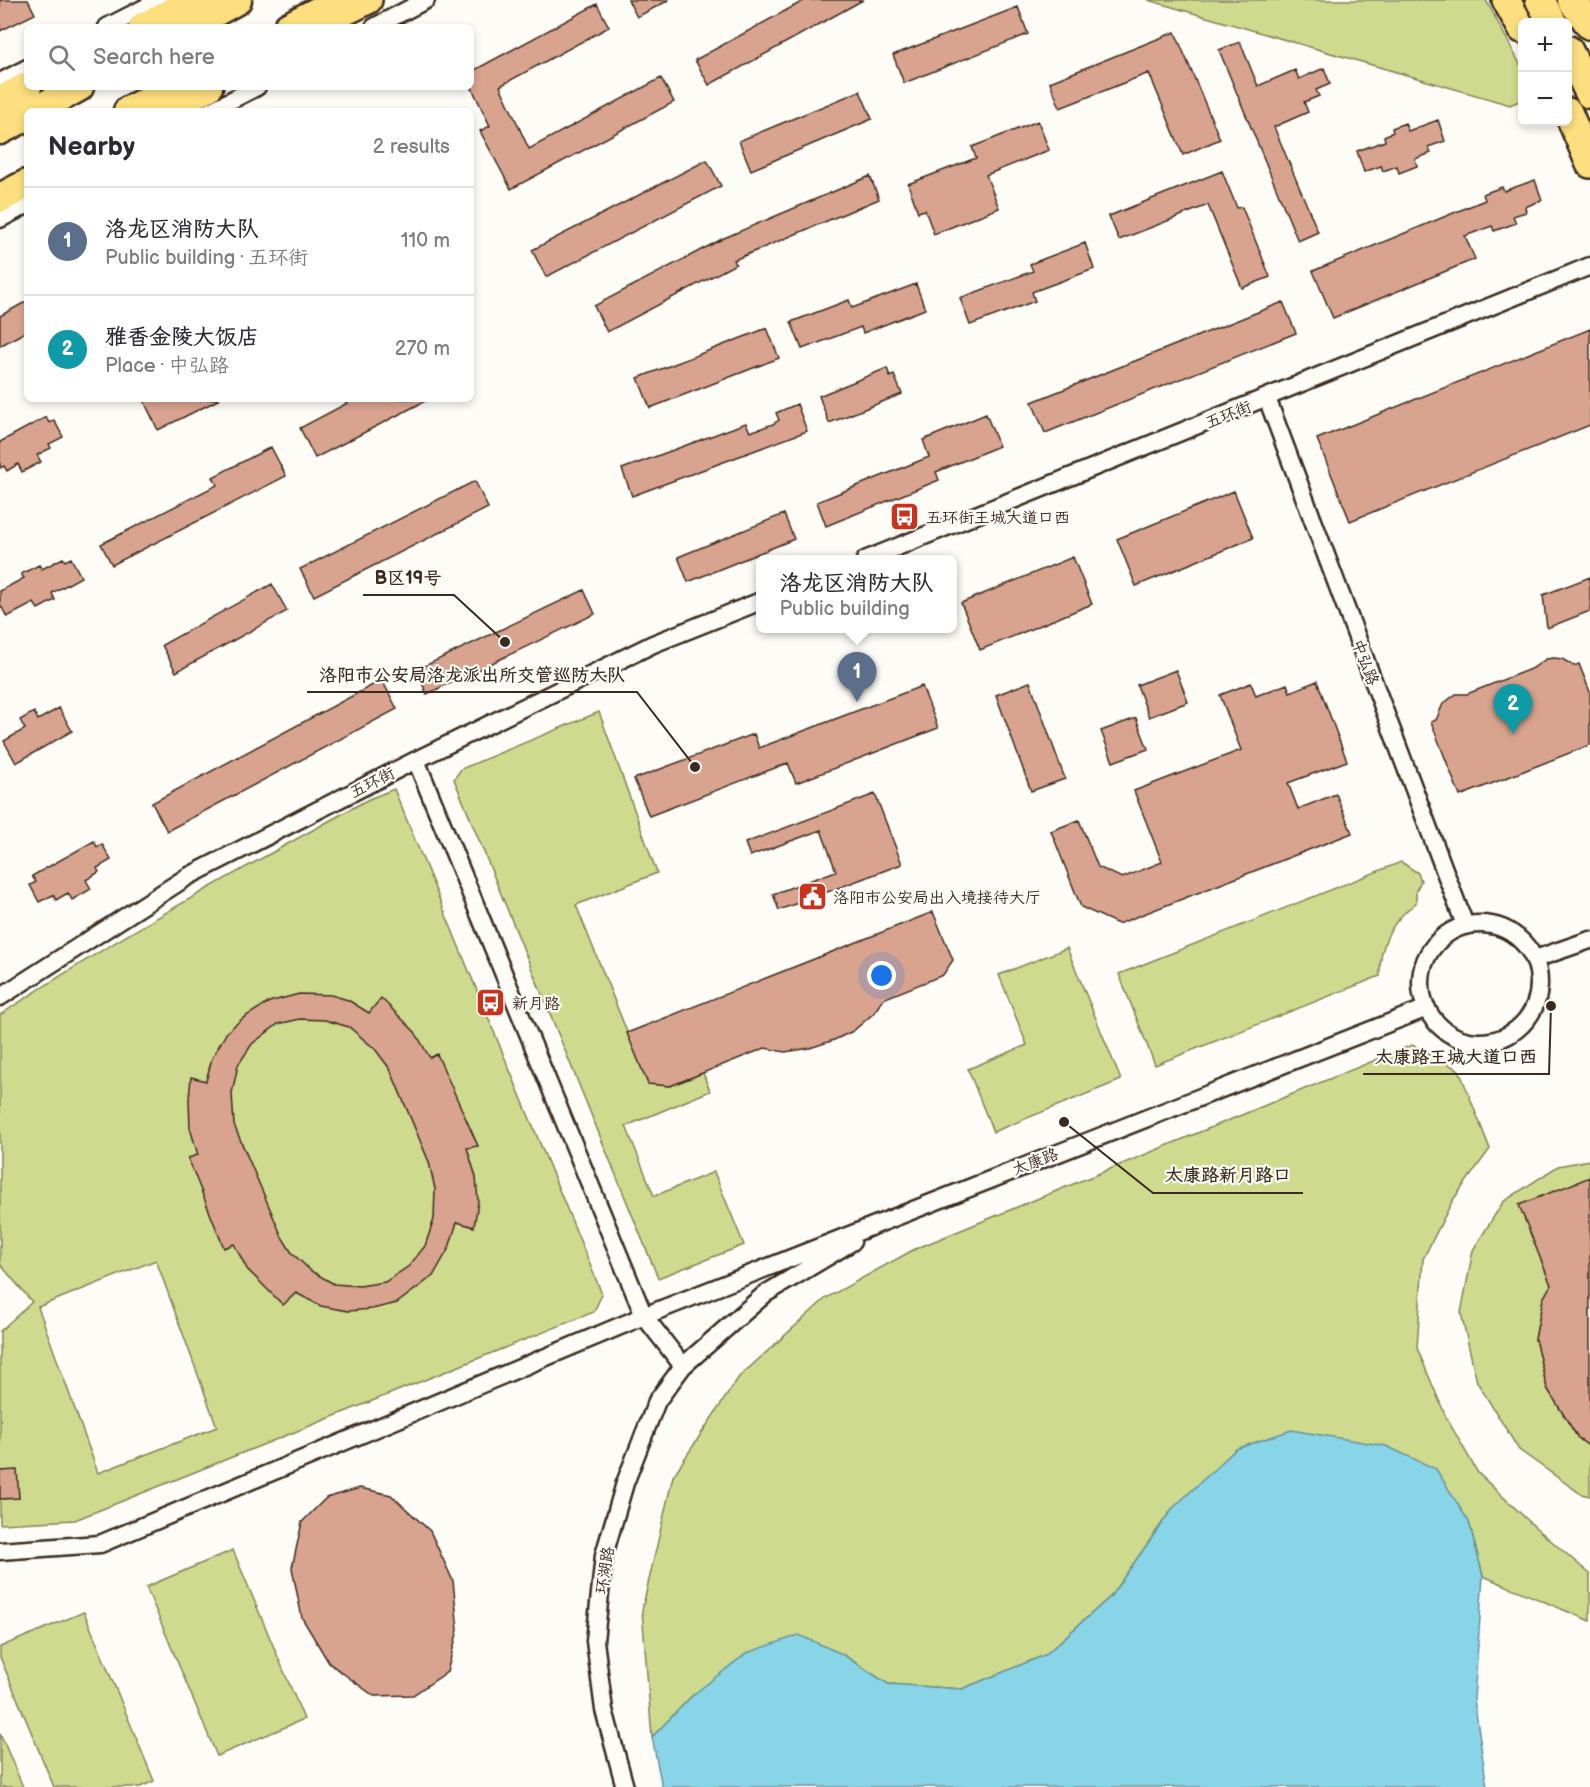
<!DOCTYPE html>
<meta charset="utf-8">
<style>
body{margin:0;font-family:"Balsamiq Sans","LXGW WenKai TC",sans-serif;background:#f7f7f7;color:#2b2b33}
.controls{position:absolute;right:18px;top:18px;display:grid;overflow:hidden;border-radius:9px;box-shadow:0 3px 9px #0003}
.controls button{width:54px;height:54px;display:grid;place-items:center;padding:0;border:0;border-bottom:2px solid #e1e1e2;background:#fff;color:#2b2b33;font:30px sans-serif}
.you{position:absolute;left:882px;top:976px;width:21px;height:21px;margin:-15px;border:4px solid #fff;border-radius:50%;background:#1a73e8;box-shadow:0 0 0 9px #1a73e833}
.badge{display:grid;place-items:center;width:39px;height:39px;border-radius:50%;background:#c8321e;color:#fff;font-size:20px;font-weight:700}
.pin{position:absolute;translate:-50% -50px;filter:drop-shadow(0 2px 3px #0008)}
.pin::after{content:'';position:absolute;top:32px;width:21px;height:18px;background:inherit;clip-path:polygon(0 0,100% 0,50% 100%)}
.popup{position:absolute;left:756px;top:555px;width:201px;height:78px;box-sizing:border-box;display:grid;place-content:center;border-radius:9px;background:#fff;filter:drop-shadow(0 2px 4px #0005);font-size:20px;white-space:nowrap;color:#7c7c81}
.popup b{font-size:22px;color:#2b2b33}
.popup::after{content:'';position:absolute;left:50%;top:100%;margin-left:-12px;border:12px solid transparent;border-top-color:#fff}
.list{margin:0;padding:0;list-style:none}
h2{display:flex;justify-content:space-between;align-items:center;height:78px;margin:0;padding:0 24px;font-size:26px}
h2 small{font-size:20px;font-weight:400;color:#7c7c81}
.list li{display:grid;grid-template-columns:39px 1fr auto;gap:18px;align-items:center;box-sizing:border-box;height:108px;padding:0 24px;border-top:2px solid #e1e1e2}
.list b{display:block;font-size:22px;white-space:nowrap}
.list p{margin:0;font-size:20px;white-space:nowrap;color:#7c7c81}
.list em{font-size:20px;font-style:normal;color:#7c7c81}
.icon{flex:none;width:33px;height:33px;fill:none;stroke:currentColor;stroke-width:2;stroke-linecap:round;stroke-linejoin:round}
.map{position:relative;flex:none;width:1590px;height:1787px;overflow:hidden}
.search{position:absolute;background:#fff;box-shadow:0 3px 9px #0003;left:24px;top:24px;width:450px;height:66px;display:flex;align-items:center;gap:15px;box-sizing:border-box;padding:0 21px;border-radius:9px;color:#7c7c81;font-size:22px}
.panel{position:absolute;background:#fff;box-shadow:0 3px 9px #0003;left:24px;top:108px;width:450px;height:294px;border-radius:9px}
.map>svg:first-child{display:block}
</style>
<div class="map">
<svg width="1590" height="1787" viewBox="0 0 1590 1787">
<rect width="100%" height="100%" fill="#fdfcf7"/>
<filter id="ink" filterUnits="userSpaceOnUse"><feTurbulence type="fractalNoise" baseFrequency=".0167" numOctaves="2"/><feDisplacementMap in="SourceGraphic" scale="12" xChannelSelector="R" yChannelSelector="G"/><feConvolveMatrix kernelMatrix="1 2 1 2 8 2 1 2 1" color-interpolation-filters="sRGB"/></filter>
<g filter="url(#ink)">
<!-- green -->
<path fill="#ceda8e" stroke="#848256" stroke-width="1.5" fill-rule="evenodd" d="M1148 0H1486L1522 68V100L1510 105Z
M599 712 657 873 576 905 648 1084 670 1086 703 1073 710 1091 626 1126 654 1196 714 1172 744 1245 658 1278 454 779 461 769Z
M394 789 602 1294 594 1312 75 1520 0 1524V1499L19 1498 0 1471V1331L32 1302 0 1264V1015C119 936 244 868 369 799ZM156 1260 217 1427 98 1473 38 1307Z
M1401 862 1418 873 1421 881 1416 891V903C1391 921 1379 945 1380 976L1155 1065 1119 974Z
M1067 948 1121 1080 993 1132 968 1069 1027 1045 999 975Z
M1412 1045 1459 1070 1490 1149 1453 1200 1423 1259 1417 1348 1446 1417 1478 1473 1535 1527 1590 1574V1621L1483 1576 1469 1522 1172 1509 1110 1597 1045 1655 962 1689 888 1684 842 1654 694 1694 652 1737 642 1610 673 1476 739 1377 826 1298 915 1249Z
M1590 1160V1177L1551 1285 1543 1299 1535 1339 1547 1388 1578 1438 1590 1447V1496L1581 1494 1519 1450 1477 1382 1461 1313 1473 1250 1503 1202 1558 1166Z
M233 1550 304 1719 217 1756 146 1587Z
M84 1612 154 1781 140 1787H54L0 1657V1647Z
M0 1733 23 1787H0Z"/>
<!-- water -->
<path fill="#88d5e7" stroke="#699197" stroke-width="1.5" d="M1291 1430 1386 1446 1436 1469 1469 1522 1483 1576 1474 1699 1487 1787H662L652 1737 694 1694 747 1653 799 1635 842 1654 888 1684 962 1689 1045 1655 1110 1597 1172 1509 1236 1449Z"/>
<!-- building -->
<path fill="#d9a48f" stroke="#3b2a1e" stroke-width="1.5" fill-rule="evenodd" d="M0 0H28L35 14 0 31Z
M628 0H669L637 17Z
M805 0H863L709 85 695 60Z
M597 4 609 27 500 86 529 149 661 78 674 102 511 189 480 131 490 126 471 86V72Z
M1018 7 1028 34 904 83 893 55Z
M1175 32 1220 139 1183 155 1149 73 1060 108 1050 82Z
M1240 42 1258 86 1295 70 1299 79 1324 68 1330 84 1316 90 1319 96 1304 102 1308 112 1274 127 1318 232 1298 241 1219 50Z
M860 91 872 119 751 170 739 141Z
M1438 120 1445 141 1428 147 1431 153 1415 159 1417 166 1399 173 1397 166 1383 171 1381 166 1364 172 1357 151 1385 141 1384 136 1393 132 1392 128 1405 123 1408 131Z
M1038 121 1049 150 986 175 999 208 934 234 925 210 918 212 908 184 976 158 972 147Z
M707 160 721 186 546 277 532 250Z
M1222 171 1237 208 1242 207 1270 277 1242 288 1208 205 1119 240 1109 216Z
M870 176 879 199 734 260 736 264 607 332 594 306 724 238Z
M1535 180 1542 200 1525 207 1526 212 1513 216 1516 223 1494 231 1492 226 1465 236 1475 259 1333 318 1313 271 1485 200 1483 194 1502 187 1504 191Z
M1085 243 1094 269 1032 292 1035 301 970 325 960 298 1033 271 1030 264Z
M916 284 925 309 863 333 861 327 802 349 791 322 849 300 852 308Z
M27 301V331L0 346V316Z
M1283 302 1296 333 1045 433 1032 402Z
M767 328 779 358 650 408 638 378Z
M1590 329V425L1350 521 1317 439Z
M887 368 890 377 894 375 902 394 829 423 819 396Z
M143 399H220L158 430Z
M355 399H429L315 458 300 428Z
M797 404 807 431 632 496 622 469 746 423 750 432 773 424 779 420 776 413Z
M986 414 999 446 936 472 939 480 826 526 817 502 929 457 923 440Z
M46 417 49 423 54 420 63 437 49 444 51 448 37 455 41 462 22 472 18 464 7 471 4 466 0 468V442Z
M271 447 286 476 112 565 101 544 217 485 213 477Z
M475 481 488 508 314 596 300 569Z
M1234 491 1253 538 1136 586 1117 539Z
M784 514 794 539 688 582 678 557Z
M1073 557 1092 604 980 650 961 603Z
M63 558 65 561 71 558 81 577 52 593 55 600 38 609 34 603 7 617 0 604V591L24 578 21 574 39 565 42 569Z
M1590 577V611L1547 628 1543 595Z
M272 584 287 611 176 672 162 645Z
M584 590 595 614 427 694 416 670Z
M1554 658 1562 659 1574 666 1579 664 1590 692V745L1460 796 1431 722 1436 720 1443 704 1456 694H1467L1533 668 1546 659Z
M1176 670 1188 702 1149 717 1137 685Z
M382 680 397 709 167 831 152 803Z
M1317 681 1347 761 1288 783 1298 809 1336 794 1352 833 1118 924 1081 907 1051 831 1079 820 1098 867 1122 878 1162 862 1134 791 1241 750 1220 695 1251 683 1256 696 1287 684 1290 692Z
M1030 682 1065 779 1031 791 996 695Z
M922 686 938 728 796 783 788 763 649 816 634 779 754 734 759 748Z
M59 708 72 731 16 763 4 741 25 729 20 720 34 712 38 720Z
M1136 718 1148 749 1113 762 1101 731Z
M875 794 902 864 779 910 773 894 836 871 821 830 750 856 745 843Z
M94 841 97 847 102 844 111 860 97 868 99 872 86 880 91 889 72 900 68 893 56 900 53 895 39 902 30 885 36 882 32 876Z
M933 912 953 960 943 975 883 999 874 1013 853 1031 834 1040 810 1048 785 1052 765 1048 670 1086 648 1084 627 1033Z
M299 994 331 995 348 1000 369 1013 381 998 415 1032 430 1058 437 1054 478 1146 467 1148 476 1177 478 1202 474 1227 457 1222 449 1248 433 1276 397 1303 372 1309 348 1311 321 1306 296 1293 283 1305 247 1269 234 1244 224 1248 188 1158 198 1155 190 1128 189 1100 191 1077 206 1081 212 1058 227 1032 243 1018 269 1002ZM300 1019 325 1020 349 1027 375 1049 390 1069 429 1162 435 1189 434 1219 425 1246 409 1266 385 1282 360 1286 334 1284 311 1271 292 1253 282 1237 234 1125 232 1093 238 1065 252 1044 278 1024Z
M1590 1177V1447L1578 1438 1547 1388 1535 1339 1543 1299 1551 1285 1519 1205Z
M17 1470 19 1498 0 1499V1471Z
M360 1488 391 1495 430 1531 453 1581 458 1630 447 1672 413 1695 374 1696 329 1663 302 1618 292 1568 302 1522 326 1498Z"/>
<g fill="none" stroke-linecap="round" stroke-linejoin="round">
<defs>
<path id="minor" d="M107 27 160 0
M374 27 426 0
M0 82 27 68
M210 111 257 87
M0 219 27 205
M1267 398 1465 925
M865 560 1590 266
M416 760 644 1316 683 1366
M1421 983a59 59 0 1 1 118 0a59 59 0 1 1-118 0Z
M1535 959 1590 940
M0 997 187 877 416 760 653 644 761 601
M0 1551 100 1544 644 1316 1427 1008
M625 1787 604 1710 595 1641 604 1555 625 1483 657 1401 683 1366 765 1294 852 1242"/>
<path id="primary" d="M1506 0 1522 29
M318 25 368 0
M1568 112 1590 164"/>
<path id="trunk" d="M1540 0 1552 22
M1572 0 1590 25
M143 27 196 0
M188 27 237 0
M288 27 340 0
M1568 50 1590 94
M0 101 27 87
M35 111 79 87
M128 111 174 87
M163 111 208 87
M0 130 27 116
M0 198 27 184"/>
</defs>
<!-- minor casing -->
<use href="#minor" stroke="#3b2a1e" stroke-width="21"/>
<!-- primary casing -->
<use href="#primary" stroke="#3b2a1e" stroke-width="32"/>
<!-- trunk casing -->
<use href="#trunk" stroke="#3b2a1e" stroke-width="33"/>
<!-- minor -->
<use href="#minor" stroke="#fdfcf7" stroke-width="16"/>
<!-- primary -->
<use href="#primary" stroke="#fddf80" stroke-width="27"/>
<!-- trunk -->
<use href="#trunk" stroke="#fddf80" stroke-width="28"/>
</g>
</g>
<!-- icons -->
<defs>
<symbol id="bus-square" viewBox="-11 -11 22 22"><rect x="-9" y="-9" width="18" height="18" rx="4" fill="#c8321e" stroke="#fdfcf7"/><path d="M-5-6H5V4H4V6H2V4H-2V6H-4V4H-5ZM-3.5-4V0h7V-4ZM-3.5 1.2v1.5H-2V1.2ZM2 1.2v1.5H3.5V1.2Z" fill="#fff"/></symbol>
<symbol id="civic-square" viewBox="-11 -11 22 22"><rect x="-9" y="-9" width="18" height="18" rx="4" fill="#c8321e" stroke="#fdfcf7"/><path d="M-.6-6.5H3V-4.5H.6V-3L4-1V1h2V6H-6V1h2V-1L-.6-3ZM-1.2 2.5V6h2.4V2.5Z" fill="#fff"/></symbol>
</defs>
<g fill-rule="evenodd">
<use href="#bus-square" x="888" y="500" width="33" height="33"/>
<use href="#civic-square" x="796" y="880" width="33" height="33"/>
<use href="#bus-square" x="474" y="986" width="33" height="33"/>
</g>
<g text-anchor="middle" stroke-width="4.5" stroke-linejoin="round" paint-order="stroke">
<!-- street labels -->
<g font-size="16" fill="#3b2a1e" stroke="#fdfcf7">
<text transform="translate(1228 414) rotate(-22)" y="6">五环街</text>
<text transform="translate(1366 662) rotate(69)" y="6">中弘路</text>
<text transform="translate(372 782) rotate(-27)" y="6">五环街</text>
<text transform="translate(1035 1161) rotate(-21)" y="6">太康路</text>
<text transform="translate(604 1570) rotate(-81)" y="6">环湖路</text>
</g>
<!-- poi labels -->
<g font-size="16" fill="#3b2a1e" stroke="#fdfcf7" text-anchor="start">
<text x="926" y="523">五环街王城大道口西</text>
<text x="833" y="903">洛阳市公安局出入境接待大厅</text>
<text x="512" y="1009">新月路</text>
</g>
</g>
<!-- callouts -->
<path fill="none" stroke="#3b2a1e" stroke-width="2" d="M505 642L454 595H363M695 767L637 692H307M1551 1006L1549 1074H1363M1064 1122L1153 1193H1303"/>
<g fill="#3b2a1e" stroke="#fdfcf7" stroke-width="2">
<circle cx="505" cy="642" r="6"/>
<circle cx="695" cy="767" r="6"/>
<circle cx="1551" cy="1006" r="6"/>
<circle cx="1064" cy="1122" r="6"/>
</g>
<g font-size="18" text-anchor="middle" font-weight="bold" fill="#3b2a1e" stroke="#fdfcf7" stroke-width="4.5" stroke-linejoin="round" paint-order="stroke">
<text x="408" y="584">B区19号</text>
<text x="472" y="681">洛阳市公安局洛龙派出所交管巡防大队</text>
<text x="1456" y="1063">太康路王城大道口西</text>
<text x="1228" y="1181">太康路新月路口</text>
</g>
</svg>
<div class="controls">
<button>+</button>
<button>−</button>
</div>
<div class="you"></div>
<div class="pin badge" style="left:857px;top:702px;background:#5c6f8a">1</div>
<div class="popup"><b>洛龙区消防大队</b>Public building</div>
<div class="pin badge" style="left:1513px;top:734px;background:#0f9aa8">2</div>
<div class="search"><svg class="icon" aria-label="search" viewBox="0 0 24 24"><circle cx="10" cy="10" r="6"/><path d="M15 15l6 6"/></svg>Search here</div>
<section class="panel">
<h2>Nearby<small>2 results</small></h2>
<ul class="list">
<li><span class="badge" style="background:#5c6f8a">1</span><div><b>洛龙区消防大队</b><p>Public building · 五环街</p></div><em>110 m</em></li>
<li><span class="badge" style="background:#0f9aa8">2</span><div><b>雅香金陵大饭店</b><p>Place · 中弘路</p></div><em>270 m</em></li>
</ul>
</section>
</div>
